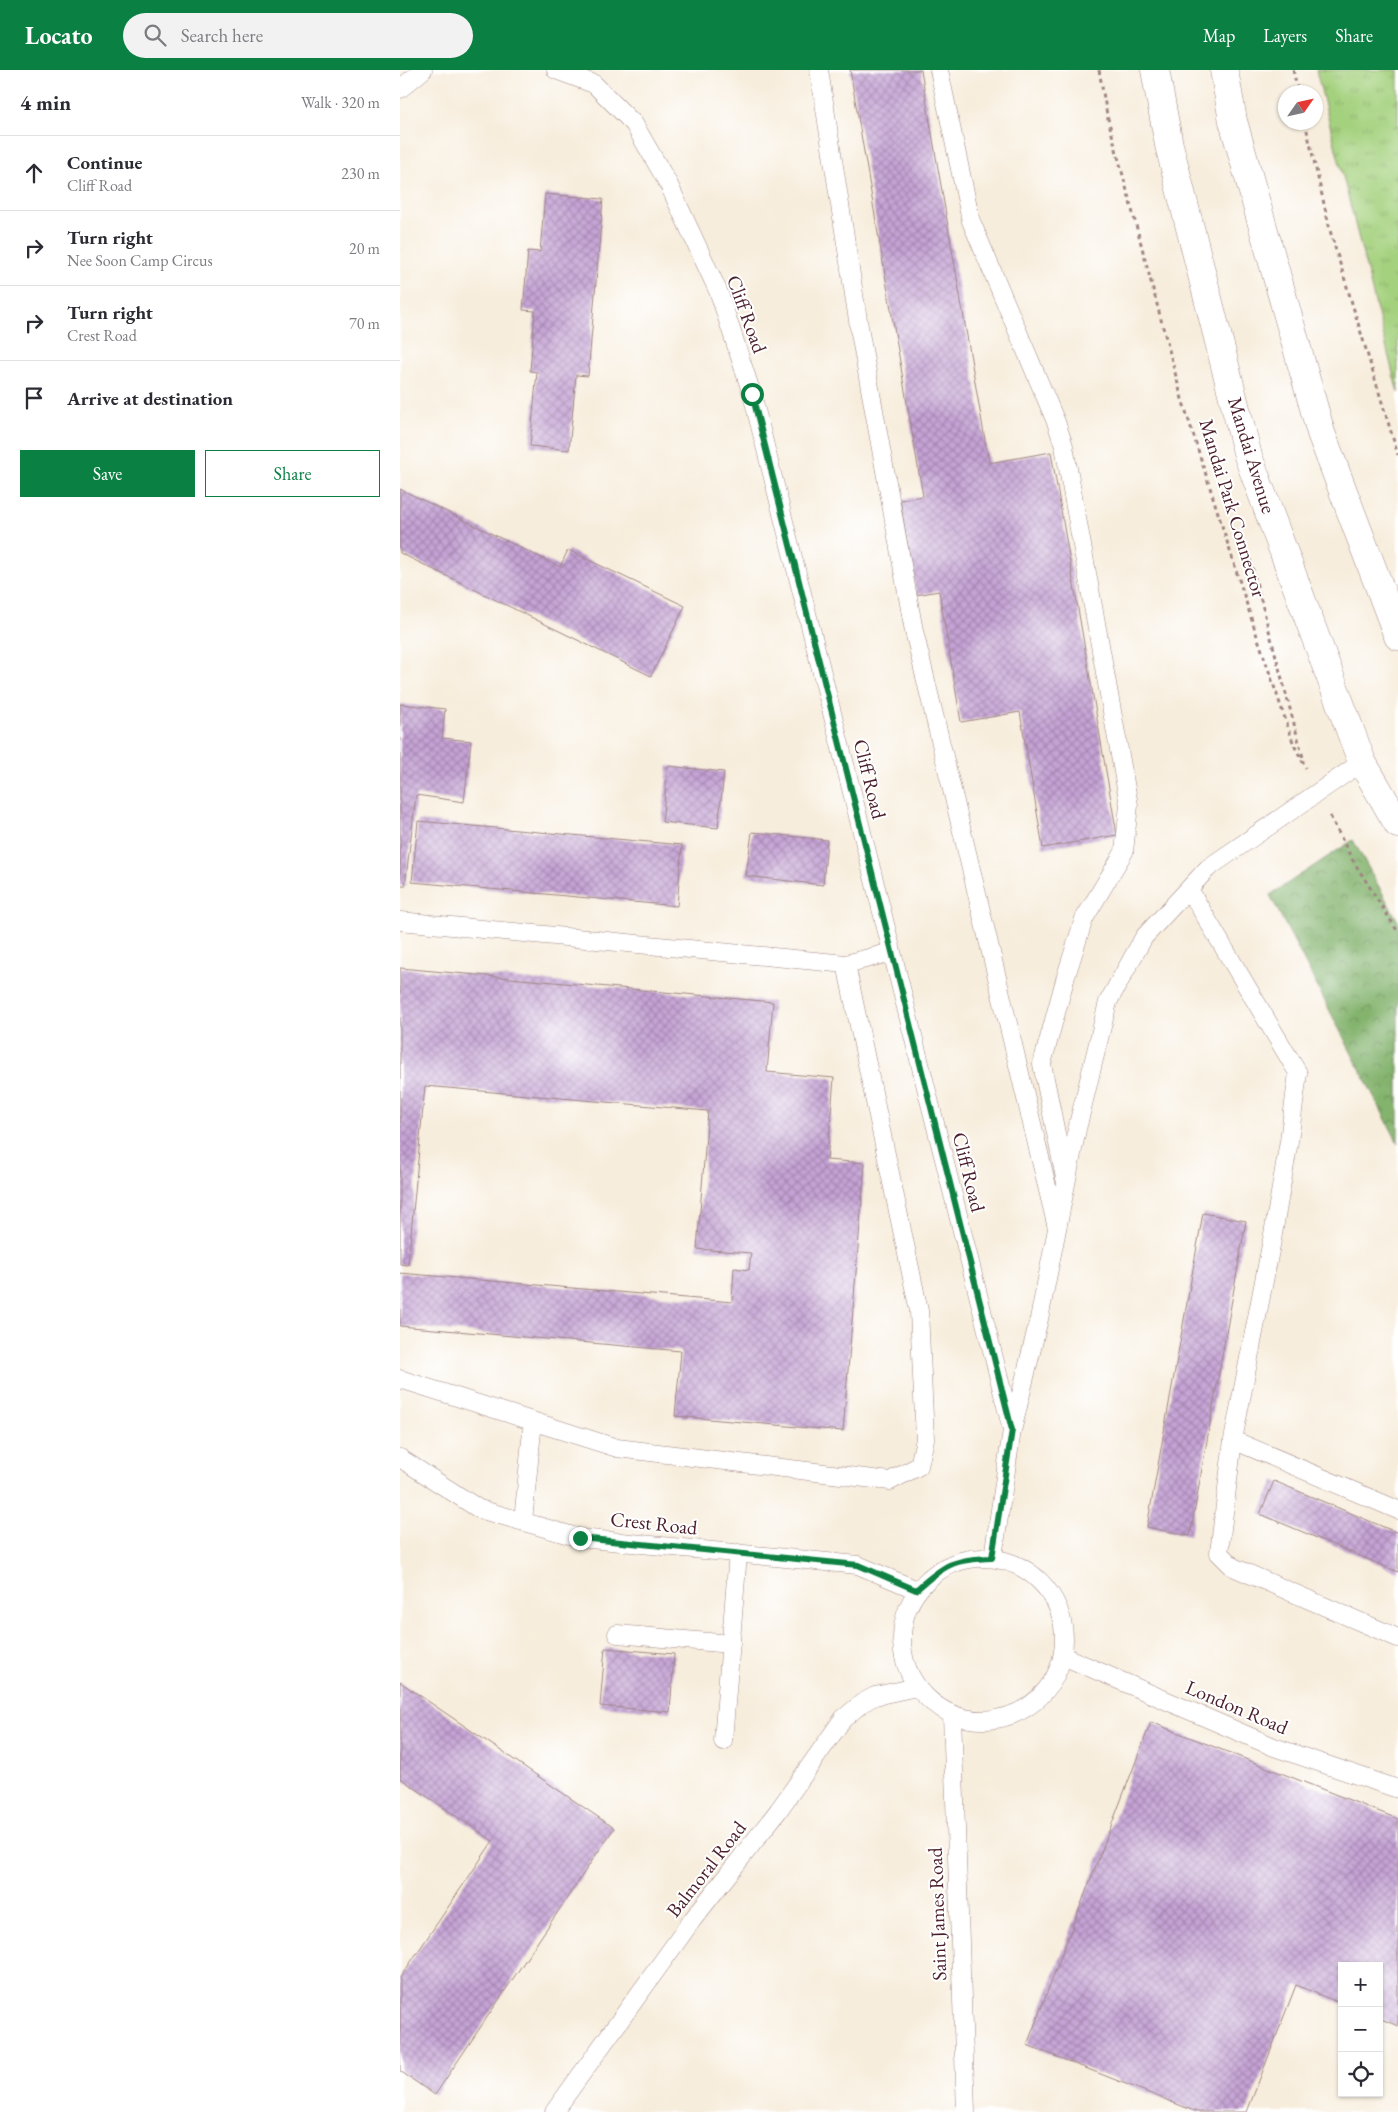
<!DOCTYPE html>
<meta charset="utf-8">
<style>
body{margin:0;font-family:"EB Garamond",serif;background:#f2f2f3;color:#2b2b33}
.controls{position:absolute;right:15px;bottom:15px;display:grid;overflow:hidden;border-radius:0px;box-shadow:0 1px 4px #0004}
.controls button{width:45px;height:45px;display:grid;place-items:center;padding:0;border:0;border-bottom:1px solid #e1e1e2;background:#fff;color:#2b2b33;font:25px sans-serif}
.compass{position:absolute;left:878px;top:15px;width:45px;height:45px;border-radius:50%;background:#fff;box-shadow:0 1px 4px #0004;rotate:56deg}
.stop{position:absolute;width:15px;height:15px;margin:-11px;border:4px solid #0b8043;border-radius:50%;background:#fff}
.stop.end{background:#0b8043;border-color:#fff;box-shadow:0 1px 5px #0008}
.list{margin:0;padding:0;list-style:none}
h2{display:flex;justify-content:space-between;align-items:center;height:65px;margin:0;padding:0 20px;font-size:21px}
h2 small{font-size:16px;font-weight:400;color:#7c7c81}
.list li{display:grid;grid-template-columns:32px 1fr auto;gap:15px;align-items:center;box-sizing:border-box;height:75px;padding:0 20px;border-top:1px solid #e1e1e2}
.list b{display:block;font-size:19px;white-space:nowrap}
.list p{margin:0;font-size:16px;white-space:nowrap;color:#7c7c81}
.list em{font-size:16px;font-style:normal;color:#7c7c81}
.actions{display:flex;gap:10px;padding:15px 20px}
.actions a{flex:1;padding:11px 0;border:1px solid #0b8043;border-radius:0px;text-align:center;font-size:18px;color:#0b8043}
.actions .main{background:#0b8043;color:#fff}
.icon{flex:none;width:28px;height:28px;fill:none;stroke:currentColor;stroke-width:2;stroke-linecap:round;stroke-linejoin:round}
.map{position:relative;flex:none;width:998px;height:2042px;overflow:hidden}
header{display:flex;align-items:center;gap:30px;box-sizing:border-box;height:70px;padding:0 25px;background:#0b8043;color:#fff}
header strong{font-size:24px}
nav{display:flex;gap:28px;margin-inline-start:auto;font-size:18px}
.search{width:350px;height:45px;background:#f2f2f3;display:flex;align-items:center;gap:12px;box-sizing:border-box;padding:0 18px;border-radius:28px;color:#7c7c81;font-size:19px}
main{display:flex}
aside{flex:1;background:#fff}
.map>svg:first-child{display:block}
</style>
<header>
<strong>Locato</strong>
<div class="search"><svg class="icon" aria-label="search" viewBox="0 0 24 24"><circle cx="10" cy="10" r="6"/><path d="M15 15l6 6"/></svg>Search here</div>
<nav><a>Map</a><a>Layers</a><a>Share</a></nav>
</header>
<main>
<aside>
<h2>4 min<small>Walk · 320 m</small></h2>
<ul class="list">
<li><svg class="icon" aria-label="ahead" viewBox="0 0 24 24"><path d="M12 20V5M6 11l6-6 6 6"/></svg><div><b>Continue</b><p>Cliff Road</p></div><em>230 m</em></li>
<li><svg class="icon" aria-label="right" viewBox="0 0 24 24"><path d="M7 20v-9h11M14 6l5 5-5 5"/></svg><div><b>Turn right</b><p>Nee Soon Camp Circus</p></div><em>20 m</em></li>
<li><svg class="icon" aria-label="right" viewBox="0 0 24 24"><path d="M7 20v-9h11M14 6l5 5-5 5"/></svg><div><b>Turn right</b><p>Crest Road</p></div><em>70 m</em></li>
<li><svg class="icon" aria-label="arrive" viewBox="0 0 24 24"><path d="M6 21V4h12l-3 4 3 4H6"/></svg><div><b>Arrive at destination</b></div></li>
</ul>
<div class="actions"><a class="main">Save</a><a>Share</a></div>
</aside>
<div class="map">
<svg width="998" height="2042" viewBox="0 0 998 2042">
<defs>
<pattern id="grass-tufts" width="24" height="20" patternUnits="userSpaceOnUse" patternTransform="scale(1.25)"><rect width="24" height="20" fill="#a4d17e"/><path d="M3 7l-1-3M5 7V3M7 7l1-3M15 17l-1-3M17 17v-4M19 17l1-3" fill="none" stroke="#8fb36d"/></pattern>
<pattern id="forest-crowns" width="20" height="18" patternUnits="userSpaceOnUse" patternTransform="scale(1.25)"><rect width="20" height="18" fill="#83b36d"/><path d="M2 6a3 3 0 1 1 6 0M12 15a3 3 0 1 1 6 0" fill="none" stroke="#6d915a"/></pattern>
<pattern id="building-cross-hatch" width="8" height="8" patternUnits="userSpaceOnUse" patternTransform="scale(1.25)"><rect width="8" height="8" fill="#c5a3d5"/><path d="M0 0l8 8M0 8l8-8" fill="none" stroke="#a284ad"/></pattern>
</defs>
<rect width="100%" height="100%" fill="#fff"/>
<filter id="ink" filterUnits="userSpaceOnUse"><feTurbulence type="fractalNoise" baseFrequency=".02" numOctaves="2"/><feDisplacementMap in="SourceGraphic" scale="10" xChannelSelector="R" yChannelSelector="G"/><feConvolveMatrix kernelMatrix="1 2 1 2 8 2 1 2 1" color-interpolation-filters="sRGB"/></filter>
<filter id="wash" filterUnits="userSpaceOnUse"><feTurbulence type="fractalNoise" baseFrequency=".0096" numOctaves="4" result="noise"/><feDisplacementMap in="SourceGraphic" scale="20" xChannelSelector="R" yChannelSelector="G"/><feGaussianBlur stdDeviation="1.12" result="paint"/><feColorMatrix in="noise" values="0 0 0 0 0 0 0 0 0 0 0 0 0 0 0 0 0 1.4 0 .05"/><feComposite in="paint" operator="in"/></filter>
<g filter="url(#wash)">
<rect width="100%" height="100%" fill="#f7eddc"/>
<!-- grass -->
<path fill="url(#grass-tufts)" stroke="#777854" d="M916 0H998V323Z"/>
<!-- forest -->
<path fill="url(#forest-crowns)" stroke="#66694c" d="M953 770 998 851V1073L870 825Z"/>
<g id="blocks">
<!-- building -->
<path fill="url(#building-cross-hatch)" d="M450 0H521L589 393 651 382 717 765 643 778 620 642 561 652 539 521 516 525 500 430 523 426Z
M145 124 203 129 188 306 176 305 169 380 130 376 137 302 130 301 135 241 123 240 128 181 140 182Z
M0 419 160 497 168 480 285 536 251 606 0 483Z
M0 634 45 639 42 668 71 671 64 732 16 725 5 816H0Z
M268 696 324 702 318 758 262 752Z
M18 751 282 775 277 836 12 812Z
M352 762 427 770 423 815 346 806Z
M0 898 373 932 367 1002 434 1008 427 1090 465 1093 443 1361 275 1346 281 1281 0 1256V1203L332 1232 334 1198 349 1200 351 1183 297 1179 308 1041 25 1016 8 1195 0 1194Z
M803 1143 846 1151 790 1466 747 1457Z
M874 1411 998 1463V1502L860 1444Z
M205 1578 274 1584 270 1642 200 1636Z
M0 1612 214 1758 35 2025 0 2001V1908L93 1771 0 1708Z
M751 1652 998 1749V1956L979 1948V1896H942V1934L896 1915 847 2042H797L627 1975Z"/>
</g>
</g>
<g filter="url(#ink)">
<use href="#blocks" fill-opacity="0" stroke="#a08684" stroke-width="1"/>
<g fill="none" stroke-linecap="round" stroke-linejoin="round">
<defs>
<path id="lane" d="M156 0 194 14 234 54 269 115 319 223 352 324 612 1360 593 1487
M419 0 460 263 514 561 657 1158
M539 0 571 151 656 352 664 376 729 735 724 782 684 849 666 906 642 994 666 1113
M0 19 23 0
M789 819 898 1003 889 1071 872 1170 833 1370 819 1483 833 1497 998 1568
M0 851 446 894
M0 1309 217 1378 490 1411 519 1396 525 1369 519 1241 446 894 492 882
M613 1357 639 1249 677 1059 708 932 744 867 808 798 962 692
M833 1370 998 1440
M0 1388 79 1439 180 1468 458 1495 517 1520
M123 1451 133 1351
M502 1569a81 81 0 1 1 162 0a81 81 0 1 1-162 0Z
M217 1564 331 1574
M663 1586 874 1677 998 1719
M552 1645 566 2042
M323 1671 338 1483
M154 2042 293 1849 378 1741 443 1649 462 1633 475 1626 517 1617"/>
<path id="primary" d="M755 0 769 75 848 386 962 692 998 754
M824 0 833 51 921 363 998 566"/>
</defs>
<!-- lane casing -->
<use href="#lane" stroke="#a08684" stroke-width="19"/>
<!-- primary casing -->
<use href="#primary" stroke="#a08684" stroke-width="29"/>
<!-- path -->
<path stroke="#a08684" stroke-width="3" stroke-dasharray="4 4" stroke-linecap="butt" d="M699 0 707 45 782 329 854 557 894 675 906 698
M893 0 898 22
M905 52 931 164 998 385
M848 482 904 691
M930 746 952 789 998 862"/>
<!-- lane -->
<use href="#lane" stroke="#fff" stroke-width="18"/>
<!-- primary -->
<use href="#primary" stroke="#fff" stroke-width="28"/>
</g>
</g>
<g fill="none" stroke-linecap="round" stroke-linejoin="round" filter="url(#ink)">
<!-- route -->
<path stroke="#0b8043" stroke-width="6" d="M180 1468 458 1495 516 1520C545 1494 554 1489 592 1488L612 1360 352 324"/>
</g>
<g text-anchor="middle" stroke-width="4" stroke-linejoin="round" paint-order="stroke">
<!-- street labels -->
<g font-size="20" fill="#4a1f2b" stroke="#fff">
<text transform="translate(347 244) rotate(70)" y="7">Cliff Road</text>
<text transform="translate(852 385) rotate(73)" y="7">Mandai Avenue</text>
<text transform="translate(833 438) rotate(73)" y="7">Mandai Park Connector</text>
<text transform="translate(470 709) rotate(76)" y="7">Cliff Road</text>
<text transform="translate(569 1102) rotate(76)" y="7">Cliff Road</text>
<text transform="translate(254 1453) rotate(6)" y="7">Crest Road</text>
<text transform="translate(837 1637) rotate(23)" y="7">London Road</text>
<text transform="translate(306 1799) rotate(-52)" y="7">Balmoral Road</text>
<text transform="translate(537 1844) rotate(-92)" y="7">Saint James Road</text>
</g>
</g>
</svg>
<div class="controls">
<button>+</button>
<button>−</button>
<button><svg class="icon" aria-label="locate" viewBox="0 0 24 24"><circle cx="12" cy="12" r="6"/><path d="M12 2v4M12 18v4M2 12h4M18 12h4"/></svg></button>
</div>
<svg class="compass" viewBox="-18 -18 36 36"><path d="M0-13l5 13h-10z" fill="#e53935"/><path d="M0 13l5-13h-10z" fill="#7c7c81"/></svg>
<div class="stop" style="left:352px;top:324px"></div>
<div class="stop end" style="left:180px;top:1468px"></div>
</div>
</main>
